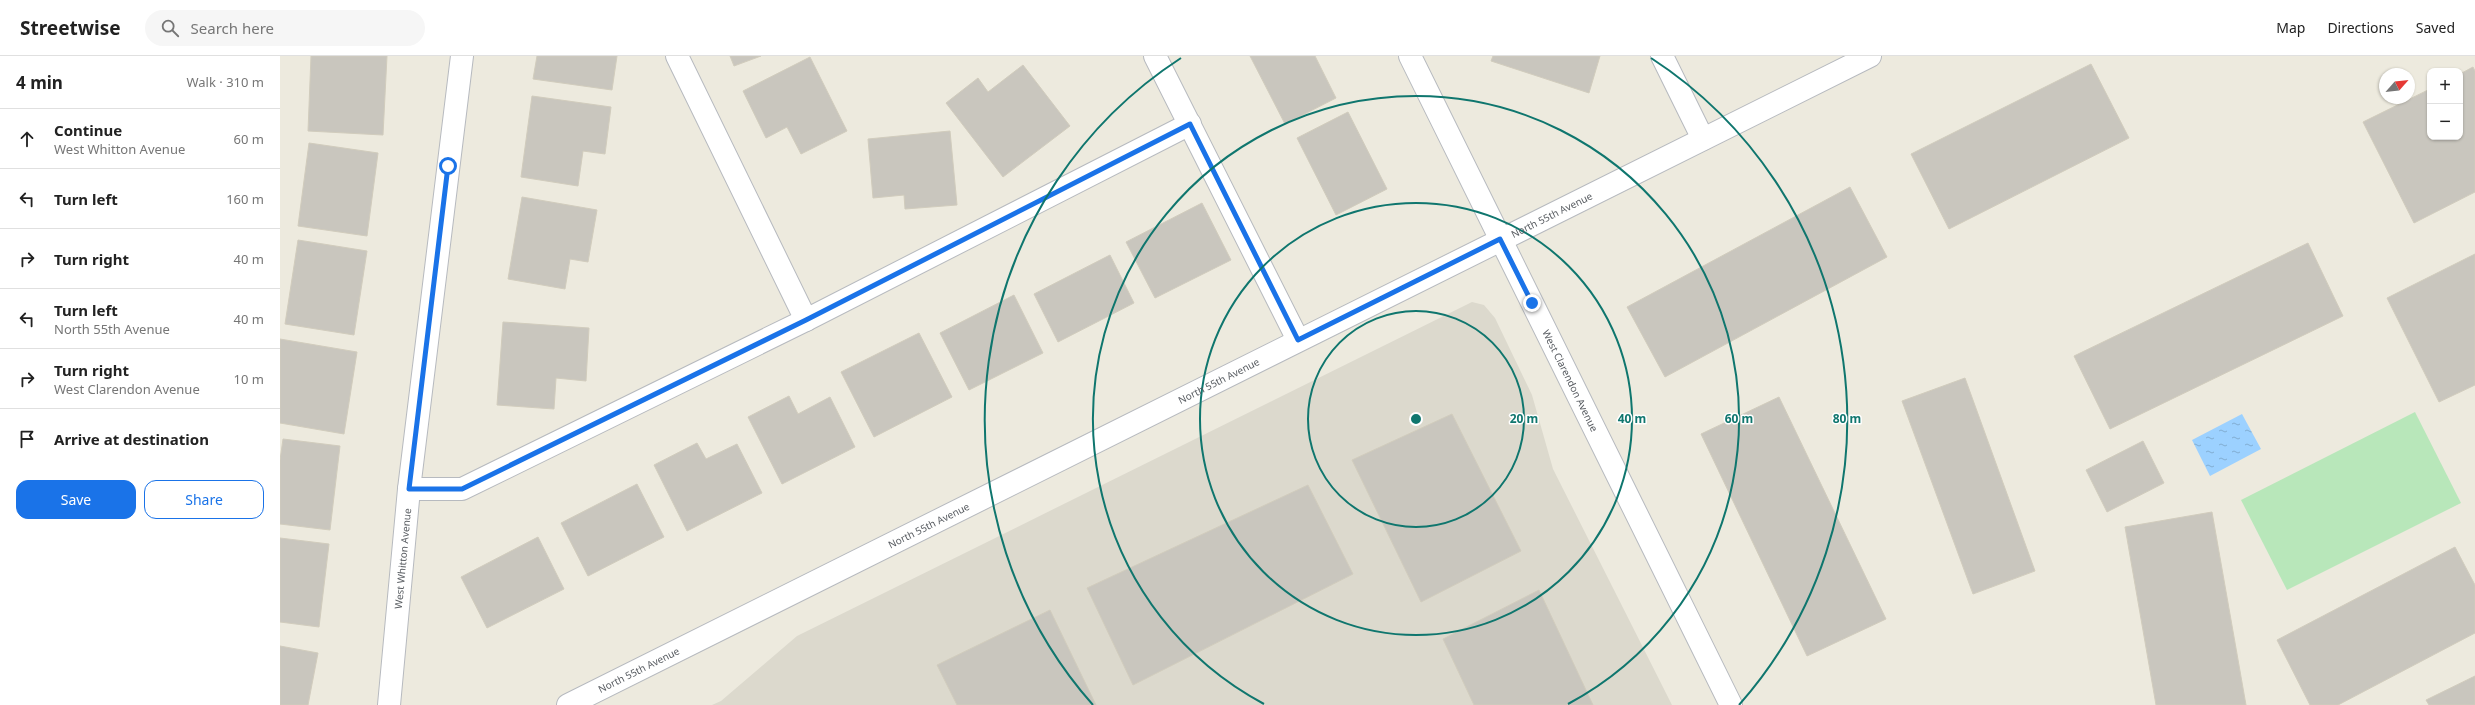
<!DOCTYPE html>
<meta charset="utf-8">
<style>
body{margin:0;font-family:"Noto Sans",sans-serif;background:#f6f6f6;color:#222}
.controls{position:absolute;right:12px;top:12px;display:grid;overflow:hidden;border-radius:8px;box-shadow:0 1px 3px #0004}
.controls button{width:36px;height:36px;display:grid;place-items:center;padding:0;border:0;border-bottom:1px solid #e0e0e0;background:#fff;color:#222;font:20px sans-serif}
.compass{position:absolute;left:2099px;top:12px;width:36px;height:36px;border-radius:50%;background:#fff;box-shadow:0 1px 3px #0004;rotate:63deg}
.stop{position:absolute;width:12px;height:12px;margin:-9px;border:3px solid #1a73e8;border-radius:50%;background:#fff}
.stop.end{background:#1a73e8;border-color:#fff;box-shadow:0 1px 4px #0008}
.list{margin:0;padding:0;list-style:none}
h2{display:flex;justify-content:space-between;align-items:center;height:52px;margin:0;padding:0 16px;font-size:17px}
h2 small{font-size:13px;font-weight:400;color:#767676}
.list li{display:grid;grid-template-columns:26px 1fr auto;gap:12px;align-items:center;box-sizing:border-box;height:60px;padding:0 16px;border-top:1px solid #e0e0e0}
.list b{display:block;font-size:15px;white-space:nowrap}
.list p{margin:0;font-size:13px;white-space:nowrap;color:#767676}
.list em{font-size:13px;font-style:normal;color:#767676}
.actions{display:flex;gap:8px;padding:12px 16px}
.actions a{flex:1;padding:9px 0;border:1px solid #1a73e8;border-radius:12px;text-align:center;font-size:14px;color:#1a73e8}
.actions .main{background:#1a73e8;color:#fff}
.icon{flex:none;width:22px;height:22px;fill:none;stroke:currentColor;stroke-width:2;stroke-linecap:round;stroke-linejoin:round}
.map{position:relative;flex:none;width:2195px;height:649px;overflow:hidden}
header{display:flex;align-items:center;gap:24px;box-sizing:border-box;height:56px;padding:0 20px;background:#fff;border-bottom:1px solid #e0e0e0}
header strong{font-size:19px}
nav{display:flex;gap:22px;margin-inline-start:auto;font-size:14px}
.search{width:280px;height:36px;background:#f6f6f6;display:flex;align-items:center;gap:10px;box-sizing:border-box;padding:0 14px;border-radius:22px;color:#767676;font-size:15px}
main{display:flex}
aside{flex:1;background:#fff}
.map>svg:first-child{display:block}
</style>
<header>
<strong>Streetwise</strong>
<div class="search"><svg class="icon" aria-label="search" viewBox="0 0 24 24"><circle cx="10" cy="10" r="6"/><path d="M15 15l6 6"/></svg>Search here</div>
<nav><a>Map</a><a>Directions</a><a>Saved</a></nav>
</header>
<main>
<aside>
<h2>4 min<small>Walk · 310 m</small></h2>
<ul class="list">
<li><svg class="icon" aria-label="ahead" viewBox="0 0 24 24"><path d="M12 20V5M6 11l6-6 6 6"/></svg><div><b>Continue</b><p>West Whitton Avenue</p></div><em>60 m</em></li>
<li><svg class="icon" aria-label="left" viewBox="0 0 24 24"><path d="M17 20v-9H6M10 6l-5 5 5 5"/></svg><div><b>Turn left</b></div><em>160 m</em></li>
<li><svg class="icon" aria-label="right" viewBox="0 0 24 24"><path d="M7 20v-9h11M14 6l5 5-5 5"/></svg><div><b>Turn right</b></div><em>40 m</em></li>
<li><svg class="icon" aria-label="left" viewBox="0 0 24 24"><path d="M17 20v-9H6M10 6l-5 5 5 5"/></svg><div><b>Turn left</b><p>North 55th Avenue</p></div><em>40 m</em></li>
<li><svg class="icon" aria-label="right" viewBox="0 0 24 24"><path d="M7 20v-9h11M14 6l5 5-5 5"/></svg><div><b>Turn right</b><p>West Clarendon Avenue</p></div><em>10 m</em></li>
<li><svg class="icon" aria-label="arrive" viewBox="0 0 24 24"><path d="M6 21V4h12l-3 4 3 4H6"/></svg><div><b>Arrive at destination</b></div></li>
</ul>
<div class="actions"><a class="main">Save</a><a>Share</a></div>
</aside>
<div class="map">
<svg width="2195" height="649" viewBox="0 0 2195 649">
<defs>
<pattern id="water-ripples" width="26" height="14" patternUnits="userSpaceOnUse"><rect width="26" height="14" fill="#9cd1ff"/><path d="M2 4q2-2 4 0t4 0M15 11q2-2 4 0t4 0" fill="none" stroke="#82add2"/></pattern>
</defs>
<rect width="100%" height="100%" fill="#edeade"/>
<!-- education -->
<path fill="#dcd9cd" d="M1192 246 1204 249 1215 262 1252 339 1273 413 1392 649H432L441 645 517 580Z"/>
<!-- pitch -->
<path fill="#b8e7ba" d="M2135 356 2181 447 2007 534 1961 444Z"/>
<!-- water -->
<path fill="url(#water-ripples)" d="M1962 358 1981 393 1930 420 1912 384Z"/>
<!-- building -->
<path fill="#c9c6be" stroke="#d1ccbd" d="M31 0H107L103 79 28 75Z
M257 0H337L332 34 253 23Z
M450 0H481L454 10Z
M970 0H1035L1056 42 1005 68Z
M1213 0H1320L1309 37 1211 5Z
M530 1 567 75 521 98 507 71 486 82 463 35Z
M1811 8 1849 82 1669 173 1631 98Z
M743 9 790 70 723 121 666 47 698 22 708 36Z
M2193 11 2195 15V136L2134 167 2083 66 2150 33V81H2180V18Z
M252 40 331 51 325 98 303 95 298 130 241 121Z
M1068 56 1107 133 1056 159 1017 82Z
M670 75 677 149 625 153 624 139 593 142 588 83Z
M29 87 98 97 87 180 18 170Z
M1570 131 1607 201 1385 321 1347 251Z
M242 141 317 154 308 206 290 203 285 233 228 223Z
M922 147 951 204 875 242 846 186Z
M18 184 87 195 74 279 5 268Z
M2028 187 2063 260 1830 373 1794 300Z
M2195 198V329L2159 346 2107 242Z
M830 199 854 247 778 286 754 238Z
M734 239 763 297 689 334 660 277Z
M223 266 309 272 306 325 276 322 274 353 217 349Z
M639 277 672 341 594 381 561 316Z
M0 283 77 296 64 378 0 367Z
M1685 322 1755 515 1693 538 1622 345Z
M509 340 518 358 550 341 575 391 502 428 468 361Z
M1499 341 1606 563 1527 600 1421 378Z
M1172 358 1241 495 1141 546 1072 404Z
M3 383 60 390 50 474 0 468V404Z
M1863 385 1884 427 1827 456 1806 414Z
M417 387 426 403 457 388 482 437 407 475 374 409Z
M357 428 384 481 308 520 281 467Z
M1028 429 1073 518 853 629 807 532Z
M1932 456 1966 649H1876L1845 471Z
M258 481 284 533 207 572 181 521Z
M0 482 49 488 39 571 0 566Z
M2175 491 2195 529V577L2058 649H2030L1997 584Z
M1259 534 1313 649H1194L1163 583Z
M770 554 816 649H677L657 609Z
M0 590 38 597 28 649H0Z
M2195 620V649H2149L2146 644Z"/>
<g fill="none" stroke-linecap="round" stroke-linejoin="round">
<defs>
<g id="minor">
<path d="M397 0 526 264"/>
<path d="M875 0 1018 284"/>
<path id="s1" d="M1130 0 1451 649"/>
<path d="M1382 0 1423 83"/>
<path d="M129 433H182L526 264 910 68"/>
<path id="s2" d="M109 649 129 433 182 0"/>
<path id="s3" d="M288 649 1590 0"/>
</g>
</defs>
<!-- minor casing -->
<use href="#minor" stroke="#b7babf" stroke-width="24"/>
<!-- minor -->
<use href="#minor" stroke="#fff" stroke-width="22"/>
</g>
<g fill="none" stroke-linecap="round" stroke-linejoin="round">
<!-- route -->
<path stroke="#1a73e8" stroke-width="5" d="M168 110 129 433H182L526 264 910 68 1018 284 1220 183 1252 247"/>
</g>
<!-- distance rings -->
<g fill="none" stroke="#0f766e" stroke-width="2">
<circle cx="1136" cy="363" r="108"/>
<circle cx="1136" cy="363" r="216"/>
<path d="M984 648A323 323 0 1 1 1288 648"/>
<path d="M813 649A431 431 0 0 1 901 2M1371 2A431 431 0 0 1 1459 649"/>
</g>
<g text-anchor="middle" stroke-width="3" stroke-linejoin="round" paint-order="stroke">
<!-- street labels -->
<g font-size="10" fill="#585c61" stroke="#fff">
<text dy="4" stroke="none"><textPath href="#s3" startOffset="1099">North 55th Avenue</textPath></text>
<text dy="4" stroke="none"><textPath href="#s3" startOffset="727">North 55th Avenue</textPath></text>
<text dy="4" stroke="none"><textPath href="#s1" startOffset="362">West Clarendon Avenue</textPath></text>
<text dy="4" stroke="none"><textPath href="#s3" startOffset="403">North 55th Avenue</textPath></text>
<text dy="4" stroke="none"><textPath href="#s2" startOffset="147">West Whitton Avenue</textPath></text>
<text dy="4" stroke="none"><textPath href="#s3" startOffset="79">North 55th Avenue</textPath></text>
</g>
</g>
<circle cx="1136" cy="363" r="6" fill="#0f766e" stroke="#fff" stroke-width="2"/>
<g font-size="12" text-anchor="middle" font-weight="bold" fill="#0f766e" stroke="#fff" stroke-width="3" stroke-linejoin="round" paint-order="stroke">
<text x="1244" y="367">20 m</text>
<text x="1352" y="367">40 m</text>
<text x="1459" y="367">60 m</text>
<text x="1567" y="367">80 m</text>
</g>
</svg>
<div class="controls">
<button>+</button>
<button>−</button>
</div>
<svg class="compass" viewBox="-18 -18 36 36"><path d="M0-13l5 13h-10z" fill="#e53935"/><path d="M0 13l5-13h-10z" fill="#767676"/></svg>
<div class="stop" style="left:168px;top:110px"></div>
<div class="stop end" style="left:1252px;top:247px"></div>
</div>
</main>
